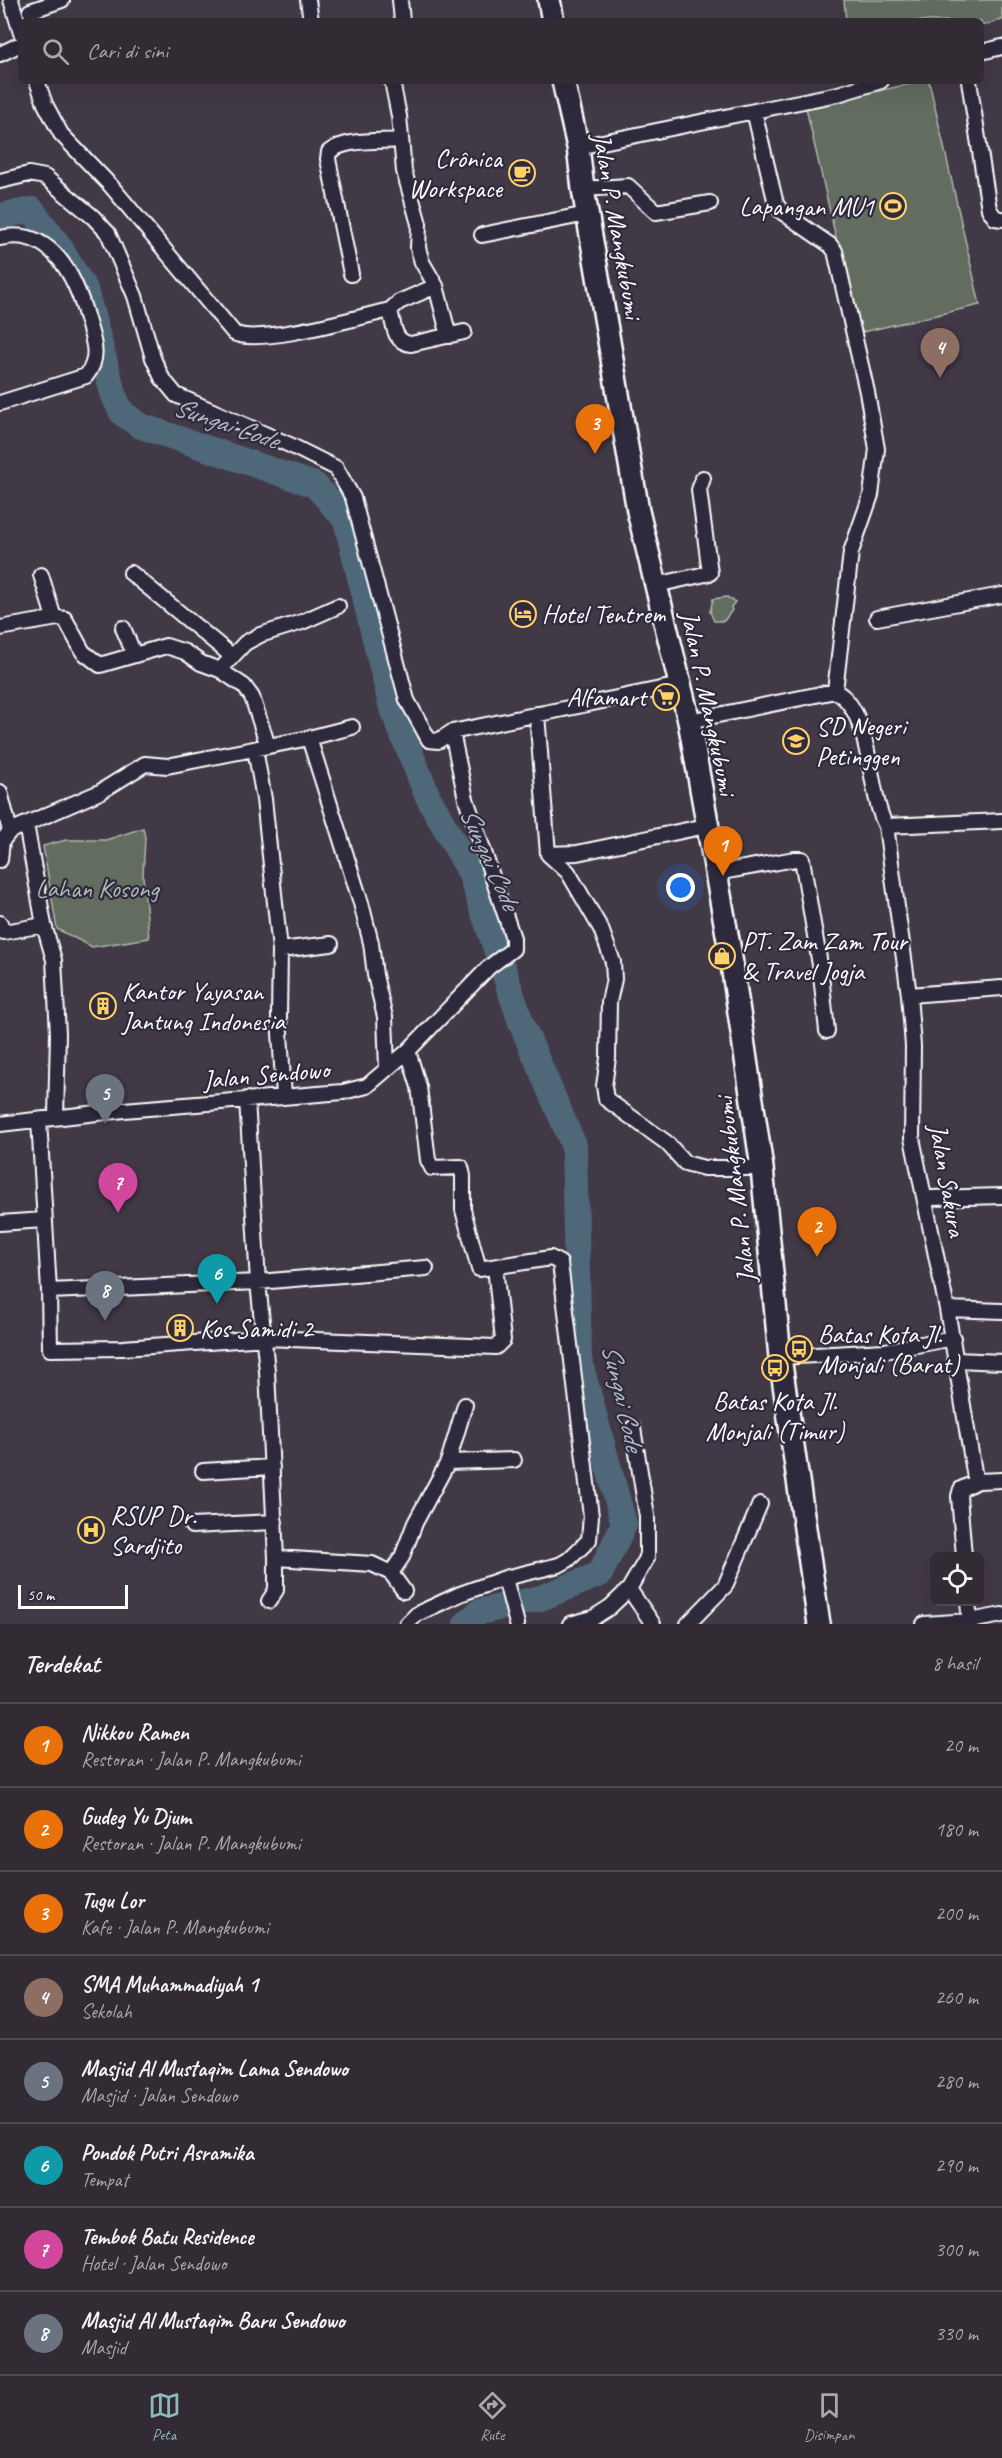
<!DOCTYPE html>
<html lang="id">
<meta charset="utf-8">
<style>
body{margin:0;font-family:Caveat,sans-serif;background:#3d3740;color:#f1f3f6}
.controls{position:absolute;right:18px;bottom:18px;display:grid;overflow:hidden;border-radius:9px;box-shadow:0 6px 24px #0002}
.controls button{width:54px;height:54px;display:grid;place-items:center;padding:0;border:0;border-bottom:2px solid #4d474f;background:#322b34;color:#f1f3f6;font:30px sans-serif}
.scale{position:absolute;left:18px;bottom:15px;width:110px;box-sizing:border-box;padding-left:6px;border:3px solid #fff;border-top:0;font-size:16px;line-height:21px;white-space:nowrap;color:#fff;-webkit-text-stroke:4px #2f2a3d;paint-order:stroke}
.you{position:absolute;left:681px;top:888px;width:21px;height:21px;margin:-15px;border:4px solid #fff;border-radius:50%;background:#1a73e8;box-shadow:0 0 0 9px #1a73e833}
.badge{display:grid;place-items:center;width:39px;height:39px;border-radius:50%;background:#8bbbb9;color:#fff;font-size:20px;font-weight:700}
.pin{position:absolute;translate:-50% -50px;filter:drop-shadow(0 2px 3px #0008)}
.pin::after{content:'';position:absolute;top:32px;width:21px;height:18px;background:inherit;clip-path:polygon(0 0,100% 0,50% 100%)}
.list{margin:0;padding:0;list-style:none}
h2{display:flex;justify-content:space-between;align-items:center;height:78px;margin:0;padding:0 24px;font-size:26px}
h2 small{font-size:20px;font-weight:400;color:#a8a7ac}
.list li{display:grid;grid-template-columns:39px 1fr auto;gap:18px;align-items:center;box-sizing:border-box;height:84px;padding:0 24px;border-top:2px solid #4d474f}
.list b{display:block;font-size:22px;white-space:nowrap}
.list p{margin:0;font-size:20px;white-space:nowrap;color:#a8a7ac}
.list em{font-size:20px;font-style:normal;color:#a8a7ac}
.icon{flex:none;width:33px;height:33px;fill:none;stroke:currentColor;stroke-width:2;stroke-linecap:round;stroke-linejoin:round}
.map{position:relative;flex:none;width:1002px;height:1624px;overflow:hidden}
.search{position:absolute;background:#322b34;box-shadow:0 6px 24px #0002;left:18px;right:18px;top:18px;height:66px;display:flex;align-items:center;gap:15px;box-sizing:border-box;padding:0 21px;border-radius:9px;color:#a8a7ac;font-size:22px}
.sheet{height:750px;background:#322b34}
nav{display:flex;justify-content:space-around;align-items:center;box-sizing:border-box;height:84px;border-top:2px solid #4d474f;background:#322b34;font-size:16px;color:#a8a7ac}
nav a{display:grid;justify-items:center;gap:3px}
nav .on{color:#8bbbb9}
.map>svg:first-child{display:block}
</style>
<div class="map">
<svg width="1002" height="1624" viewBox="0 0 1002 1624">
<rect width="100%" height="100%" fill="#423946"/>
<filter id="ink" filterUnits="userSpaceOnUse"><feTurbulence type="fractalNoise" baseFrequency=".0167" numOctaves="2"/><feDisplacementMap in="SourceGraphic" scale="12" xChannelSelector="R" yChannelSelector="G"/><feConvolveMatrix kernelMatrix="1 2 1 2 8 2 1 2 1" color-interpolation-filters="sRGB"/></filter>
<g filter="url(#ink)">
<!-- green -->
<path fill="#626d61" stroke="#b0b6b0" stroke-width="1.5" d="M844 0H1002V20L981 26V21H846Z
M922 81H929L980 305 858 333 806 108Z
M727 597 735 602 731 607 732 610 724 621H714L710 612 713 599Z
M143 828 145 837 143 876 149 938 92 947 57 929 43 846 66 840H106Z"/>
<g fill="none" stroke-linecap="round" stroke-linejoin="round">
<!-- river -->
<path stroke="#4f6779" stroke-width="26" d="M0 216 32 210 57 243 85 290 114 396 122 413 141 426 315 485 346 520 392 708 428 797 470 872 522 1025 574 1146 579 1360 624 1524 600 1574 541 1598 479 1612 466 1624"/>
<defs>
<path id="minor" d="M11 0 21 33
M308 0 311 21
M400 0 402 21
M30 11 62 0
M981 52 1002 47
M0 54 21 44
M37 81 45 104 61 134 111 186 234 333C258 346 359 317 390 310 394 325 393 342 411 344L464 332
M392 81 399 116 404 171 419 224 418 248 422 262 436 286 449 336
M969 81 989 209 995 218 1002 219
M754 111 776 204 782 212 830 245 835 251 867 392 877 449 871 495 851 552 835 691
M578 147 838 94 881 81
M0 181 29 174 45 177 93 217 108 233 135 296 153 358 162 378 176 395 292 446 336 468 353 498 407 700 429 740 438 741 452 732 680 685
M583 189 628 186 656 212 710 203
M482 235 587 214
M0 238C52 226 76 278 87 319 93 340 101 357 86 376L0 403
M351 274 328 159 329 152C346 138 380 142 401 140
M390 310 399 302 436 286
M131 573 232 656
M41 575 54 618
M656 585 710 573 699 490 703 478
M877 618 1002 595
M0 628 58 618 65 619 83 652 100 665 166 646 185 652 201 663 220 670 244 686 252 697 268 746
M123 628 134 654
M220 670 245 643 260 635 302 622 338 606
M537 714 548 854 568 872 601 929 613 962 614 979 609 1002 608 1058 604 1086 606 1099 667 1143 685 1163 704 1168H762
M689 721 835 691C873 711 867 792 886 826L1002 821
M309 738 361 903 371 943 375 975 385 1017 387 1068
M255 749 264 799 280 950 279 1017 284 1097
M0 792 10 831
M26 824 44 925 54 960 58 1034 56 1117
M886 826 909 995 913 1046 912 1138 947 1309 975 1478 978 1481 1002 1480
M548 854 577 853 706 826
M0 860 2 841 10 831 100 792 145 764 167 766 309 738 352 727
M716 873 795 859H802L820 965 827 1031
M0 923 1 931 4 932 44 925
M280 950 331 944
M909 995 1002 988
M247 1099 258 1282 267 1371 276 1558V1590L269 1601
M39 1120 49 1291 50 1349 123 1348 265 1338 496 1347 503 1340 495 1267
M0 1124 124 1110 343 1092 367 1086 408 1051 489 967 513 949V938L466 799 452 732
M932 1198 1002 1196
M0 1223 44 1220
M49 1291 258 1282 426 1268
M947 1309 1002 1311
M780 1357 885 1351 953 1338
M956 1360 1002 1362
M448 1462 514 1460
M203 1471 272 1467
M192 1526 275 1522
M964 1556 959 1496 961 1489 978 1481
M276 1558 372 1564 391 1573 404 1591
M391 1573 402 1557 415 1523 448 1462 465 1405
M505 1578 517 1624
M629 1589 653 1624
M968 1602 970 1621
M407 1624 417 1614 460 1594 505 1578 559 1565 568 1560 589 1540 591 1516 560 1263 551 1258 479 1269 463 1210V1176L461 1167 432 1168 428 1160 419 1087 408 1051
M570 1624 593 1618 610 1607 629 1589 647 1558V1516L633 1428
M688 1624 725 1586 760 1504
M924 1624 970 1621 1002 1615"/>
<path id="primary" d="M549 0 553 21
M563 81 578 147 583 189 638 511 689 721 730 951 762 1168 780 1357 819 1624"/>
</defs>
<!-- minor casing -->
<use href="#minor" stroke="#fff" stroke-width="18"/>
<!-- primary casing -->
<use href="#primary" stroke="#fff" stroke-width="26"/>
<!-- minor -->
<use href="#minor" stroke="#2f2a3d" stroke-width="14"/>
<!-- primary -->
<use href="#primary" stroke="#2f2a3d" stroke-width="21"/>
</g>
</g>
<!-- icons -->
<defs>
<symbol id="cafe-ring" viewBox="-11 -11 22 22"><circle r="9.5" fill="#2f2a3d" stroke="#ffd166" stroke-width="1.5"/><path d="M-5.5-4.5H6V0H3Q3 3.5 0 3.5H-2.5Q-5.5 3.5-5.5 0ZM3-3.2v2h1.7v-2ZM-6 4.5H4V6H-6Z" fill="#ffd166"/></symbol>
<symbol id="stadium-ring" viewBox="-11 -11 22 22"><circle r="9.5" fill="#2f2a3d" stroke="#ffd166" stroke-width="1.5"/><path d="M0-5a6.5 5 0 1 0 0 10a6.5 5 0 1 0 0-10ZM-3.5-1.8h7v3.6h-7Z" fill="#ffd166"/></symbol>
<symbol id="hotel-ring" viewBox="-11 -11 22 22"><circle r="9.5" fill="#2f2a3d" stroke="#ffd166" stroke-width="1.5"/><path d="M-6-4.5h1.5V1H6V5H4.5V3h-9V5H-6ZM-4 0a1.8 1.8 0 1 1 3.6 0ZM.5 0V-2.5h3Q6-2.5 6 0Z" fill="#ffd166"/></symbol>
<symbol id="supermarket-ring" viewBox="-11 -11 22 22"><circle r="9.5" fill="#2f2a3d" stroke="#ffd166" stroke-width="1.5"/><path d="M-6-5.5h2.5l.6 2H6L4.5 2H-2.5L-4.4-4H-6ZM-1.5 3.2a1.3 1.3 0 1 0 .1 0ZM3 3.2a1.3 1.3 0 1 0 .1 0Z" fill="#ffd166"/></symbol>
<symbol id="school-ring" viewBox="-11 -11 22 22"><circle r="9.5" fill="#2f2a3d" stroke="#ffd166" stroke-width="1.5"/><path d="M0-5L7-2L0 1L-7-2ZM-4 1L0 2.5L4 1V4Q0 6-4 4Z" fill="#ffd166"/></symbol>
<symbol id="shop-ring" viewBox="-11 -11 22 22"><circle r="9.5" fill="#2f2a3d" stroke="#ffd166" stroke-width="1.5"/><path d="M-5-2.5h2.3a2.7 3.5 0 0 1 5.4 0H5L5.5 6h-11ZM-1.5-2.5h3a1.5 2.3 0 0 0-3 0Z" fill="#ffd166"/></symbol>
<symbol id="building-ring" viewBox="-11 -11 22 22"><circle r="9.5" fill="#2f2a3d" stroke="#ffd166" stroke-width="1.5"/><path d="M-4-6H4V6H1V3H-1V6H-4ZM-2.5-4.3h1.7v1.8h-1.7ZM.8-4.3h1.7v1.8H.8ZM-2.5-1h1.7V.8h-1.7ZM.8-1h1.7V.8H.8Z" fill="#ffd166"/></symbol>
<symbol id="bus-ring" viewBox="-11 -11 22 22"><circle r="9.5" fill="#2f2a3d" stroke="#ffd166" stroke-width="1.5"/><path d="M-5-6H5V4H4V6H2V4H-2V6H-4V4H-5ZM-3.5-4V0h7V-4ZM-3.5 1.2v1.5H-2V1.2ZM2 1.2v1.5H3.5V1.2Z" fill="#ffd166"/></symbol>
<symbol id="hospital-ring" viewBox="-11 -11 22 22"><circle r="9.5" fill="#2f2a3d" stroke="#ffd166" stroke-width="1.5"/><path d="M-5-5h3v3.5h4V-5h3V5h-3V1.5h-4V5h-3Z" fill="#ffd166"/></symbol>
</defs>
<g fill-rule="evenodd">
<use href="#cafe-ring" x="507" y="158" width="30" height="30"/>
<use href="#stadium-ring" x="878" y="191" width="30" height="30"/>
<use href="#hotel-ring" x="508" y="599" width="30" height="30"/>
<use href="#supermarket-ring" x="651" y="682" width="30" height="30"/>
<use href="#school-ring" x="781" y="726" width="30" height="30"/>
<use href="#shop-ring" x="707" y="941" width="30" height="30"/>
<use href="#building-ring" x="88" y="991" width="30" height="30"/>
<use href="#building-ring" x="165" y="1313" width="30" height="30"/>
<use href="#bus-ring" x="784" y="1334" width="30" height="30"/>
<use href="#bus-ring" x="760" y="1353" width="30" height="30"/>
<use href="#hospital-ring" x="76" y="1515" width="30" height="30"/>
</g>
<g text-anchor="middle" stroke-width="4.5" stroke-linejoin="round" paint-order="stroke">
<!-- poi labels -->
<g font-size="26" fill="#fff" stroke="#2f2a3d" text-anchor="start">
<text x="502" y="167" text-anchor="end">Crônica<tspan x="502" dy="30">Workspace</tspan></text>
<text x="874" y="215" text-anchor="end">Lapangan MU1</text>
<text x="542" y="623">Hotel Tentrem</text>
<text x="646" y="706" text-anchor="end">Alfamart</text>
<text x="816" y="735">SD Negeri<tspan x="816" dy="30">Petinggen</tspan></text>
<text x="742" y="950">PT. Zam Zam Tour<tspan x="742" dy="30">&amp; Travel Jogja</tspan></text>
<text x="122" y="1000">Kantor Yayasan<tspan x="122" dy="30">Jantung Indonesia</tspan></text>
<text x="200" y="1337">Kos Samidi 2</text>
<text x="818" y="1343">Batas Kota Jl.<tspan x="818" dy="30">Monjali (Barat)</tspan></text>
<text x="775" y="1410" text-anchor="middle">Batas Kota Jl.<tspan x="775" dy="30">Monjali (Timur)</tspan></text>
<text x="110" y="1524">RSUP Dr.<tspan x="110" dy="30">Sardjito</tspan></text>
</g>
<!-- street labels -->
<g font-size="26" fill="#fff" stroke="#2f2a3d">
<text transform="translate(618 226) rotate(80)" y="9">Jalan P. Mangkubumi</text>
<text transform="translate(709 703) rotate(78)" y="9">Jalan P. Mangkubumi</text>
<text transform="translate(266 1074) rotate(-5)" y="9">Jalan Sendowo</text>
<text transform="translate(948 1180) rotate(80)" y="9">Jalan Sakura</text>
<text transform="translate(735 1190) rotate(-97)" y="9">Jalan P. Mangkubumi</text>
</g>
<!-- park labels -->
<g font-size="26" fill="#b0b6b0" stroke="#2f2a3d">
<text x="97" y="897">Lahan Kosong</text>
</g>
<!-- water labels -->
<g font-size="27" font-style="italic" fill="#b0bbc3" stroke="#2f2a3d">
<text transform="translate(226 423) rotate(19)" y="9">Sungai Code</text>
<text transform="translate(490 858) rotate(66)" y="9">Sungai Code</text>
<text transform="translate(623 1397) rotate(77)" y="9">Sungai Code</text>
</g>
</g>
</svg>
<div class="controls">
<button><svg class="icon" aria-label="locate" viewBox="0 0 24 24"><circle cx="12" cy="12" r="6"/><path d="M12 2v4M12 18v4M2 12h4M18 12h4"/></svg></button>
</div>
<div class="scale">50 m</div>
<div class="you"></div>
<div class="pin badge" style="left:723px;top:876px;background:#e8710a">1</div>
<div class="pin badge" style="left:817px;top:1257px;background:#e8710a">2</div>
<div class="pin badge" style="left:595px;top:454px;background:#e8710a">3</div>
<div class="pin badge" style="left:940px;top:378px;background:#8d6e63">4</div>
<div class="pin badge" style="left:105px;top:1124px;background:#6b7280">5</div>
<div class="pin badge" style="left:217px;top:1304px;background:#0f9aa8">6</div>
<div class="pin badge" style="left:118px;top:1213px;background:#d1479c">7</div>
<div class="pin badge" style="left:105px;top:1321px;background:#6b7280">8</div>
<div class="search"><svg class="icon" aria-label="search" viewBox="0 0 24 24"><circle cx="10" cy="10" r="6"/><path d="M15 15l6 6"/></svg>Cari di sini</div>
</div>
<section class="sheet">
<h2>Terdekat<small>8 hasil</small></h2>
<ul class="list">
<li><span class="badge" style="background:#e8710a">1</span><div><b>Nikkou Ramen</b><p>Restoran · Jalan P. Mangkubumi</p></div><em>20 m</em></li>
<li><span class="badge" style="background:#e8710a">2</span><div><b>Gudeg Yu Djum</b><p>Restoran · Jalan P. Mangkubumi</p></div><em>180 m</em></li>
<li><span class="badge" style="background:#e8710a">3</span><div><b>Tugu Lor</b><p>Kafe · Jalan P. Mangkubumi</p></div><em>200 m</em></li>
<li><span class="badge" style="background:#8d6e63">4</span><div><b>SMA Muhammadiyah 1</b><p>Sekolah</p></div><em>260 m</em></li>
<li><span class="badge" style="background:#6b7280">5</span><div><b>Masjid Al Mustaqim Lama Sendowo</b><p>Masjid · Jalan Sendowo</p></div><em>280 m</em></li>
<li><span class="badge" style="background:#0f9aa8">6</span><div><b>Pondok Putri Asramika</b><p>Tempat</p></div><em>290 m</em></li>
<li><span class="badge" style="background:#d1479c">7</span><div><b>Tembok Batu Residence</b><p>Hotel · Jalan Sendowo</p></div><em>300 m</em></li>
<li><span class="badge" style="background:#6b7280">8</span><div><b>Masjid Al Mustaqim Baru Sendowo</b><p>Masjid</p></div><em>330 m</em></li>
</ul>
</section>
<nav>
<a class="on"><svg class="icon" aria-label="map" viewBox="0 0 24 24"><path d="M3 6l6-2 6 2 6-2v14l-6 2-6-2-6 2zM9 4v14M15 6v14"/></svg>Peta</a>
<a><svg class="icon" aria-label="directions" viewBox="0 0 24 24"><path d="M12 3l9 9-9 9-9-9zM9 14v-3h6M13 9l2 2-2 2"/></svg>Rute</a>
<a><svg class="icon" aria-label="saved" viewBox="0 0 24 24"><path d="M7 4h10v16l-5-4-5 4z"/></svg>Disimpan</a>
</nav>
